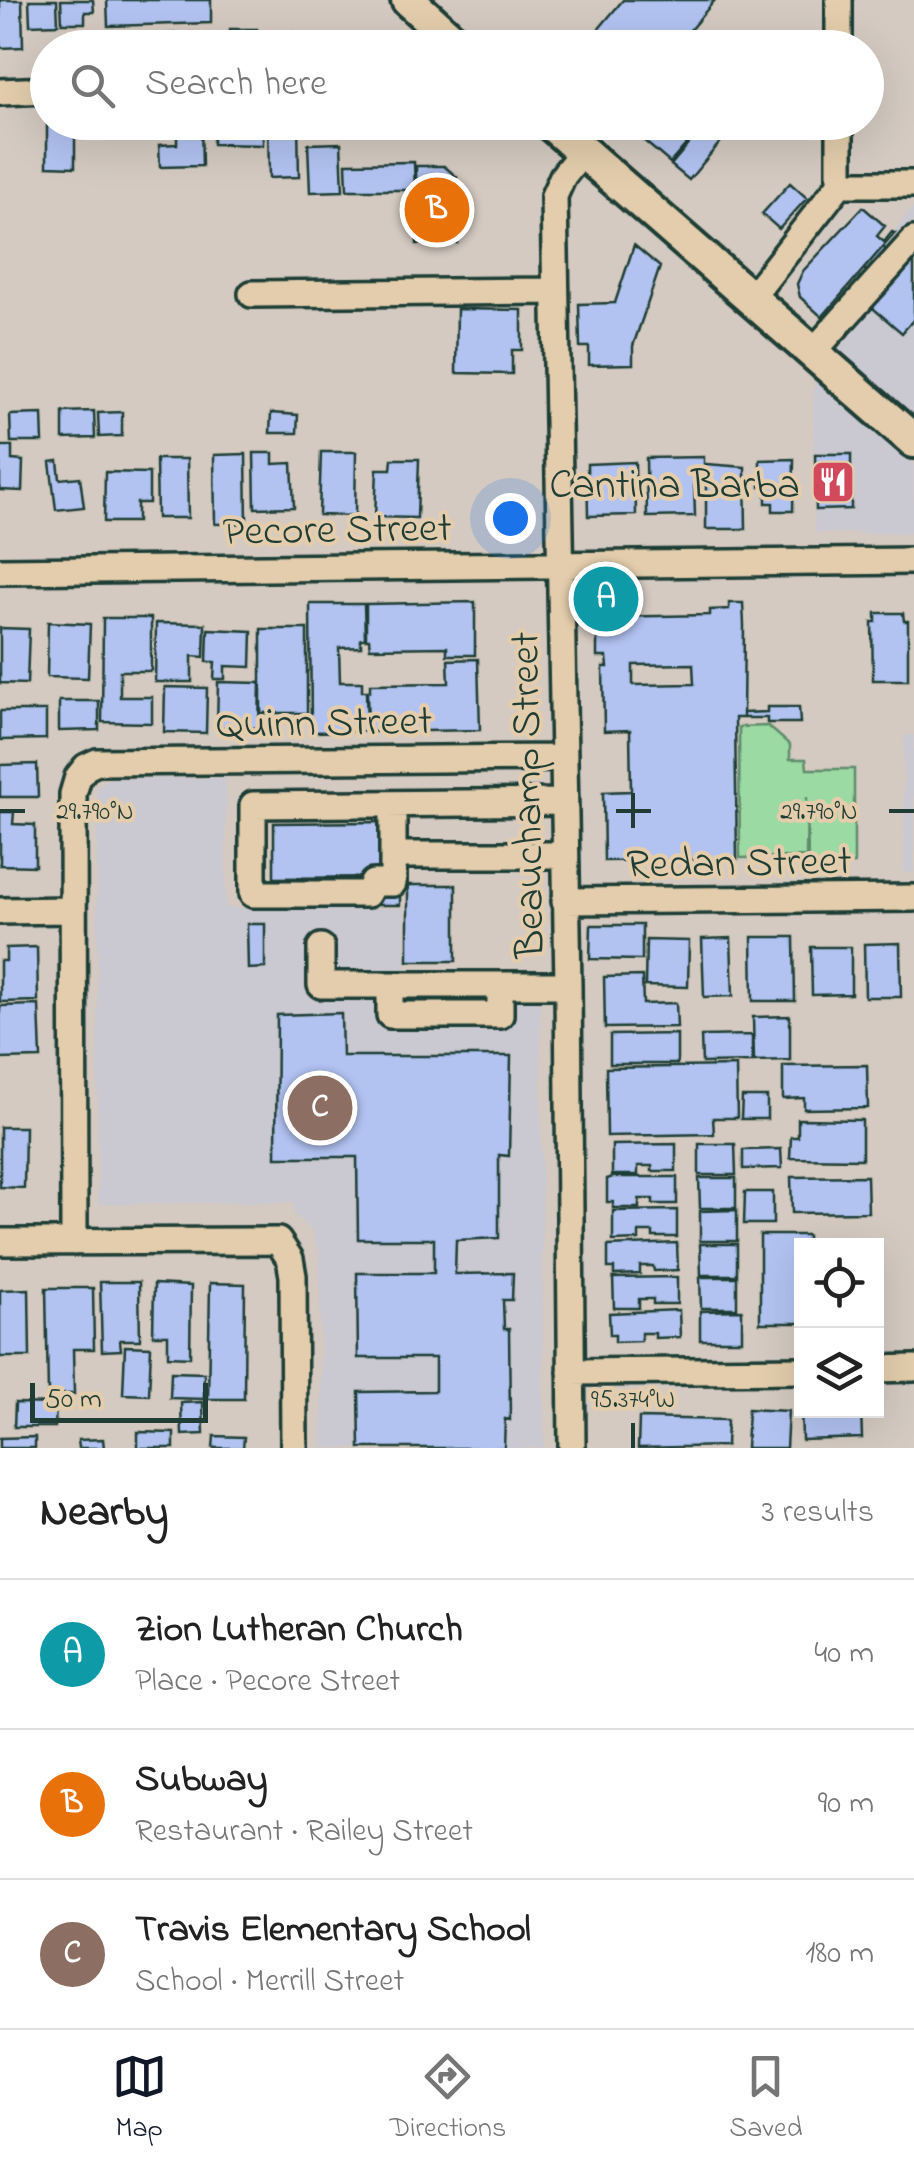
<!DOCTYPE html>
<meta charset="utf-8">
<style>
body{margin:0;font-family:"Indie Flower",sans-serif;background:#f6f6f6;color:#222}
.controls{position:absolute;right:30px;bottom:30px;display:grid;overflow:hidden;border-radius:0px;box-shadow:0 10px 40px #0002}
.controls button{width:90px;height:90px;display:grid;place-items:center;padding:0;border:0;border-bottom:2px solid #e0e0e0;background:#fff;color:#222;font:50px sans-serif}
.scale{position:absolute;left:30px;bottom:25px;width:178px;box-sizing:border-box;padding-left:10px;border:5px solid #1f3d34;border-top:0;font-size:28px;line-height:35px;white-space:nowrap;color:#1f3d34;-webkit-text-stroke:8px #e3cdac;paint-order:stroke}
.you{position:absolute;left:510px;top:518px;width:35px;height:35px;margin:-25px;border:8px solid #fff;border-radius:50%;background:#1a73e8;box-shadow:0 0 0 15px #1a73e833}
.badge{display:grid;place-items:center;width:65px;height:65px;border-radius:50%;background:#111827;color:#fff;font-size:32px;font-weight:700}
.pin{position:absolute;translate:-50% -50%;border:5px solid #fff;box-shadow:0 2px 10px #0006}
.list{margin:0;padding:0;list-style:none}
h2{display:flex;justify-content:space-between;align-items:center;height:130px;margin:0;padding:0 40px;font-size:42px}
h2 small{font-size:32px;font-weight:400;color:#767676}
.list li{display:grid;grid-template-columns:65px 1fr auto;gap:30px;align-items:center;box-sizing:border-box;height:150px;padding:0 40px;border-top:2px solid #e0e0e0}
.list b{display:block;font-size:38px;white-space:nowrap}
.list p{margin:0;font-size:32px;white-space:nowrap;color:#767676}
.list em{font-size:32px;font-style:normal;color:#767676}
.icon{flex:none;width:55px;height:55px;fill:none;stroke:currentColor;stroke-width:2;stroke-linecap:round;stroke-linejoin:round}
.map{position:relative;flex:none;width:914px;height:1448px;overflow:hidden}
.search{position:absolute;background:#fff;box-shadow:0 10px 40px #0002;left:30px;right:30px;top:30px;height:110px;display:flex;align-items:center;gap:25px;box-sizing:border-box;padding:0 35px;border-radius:55px;color:#767676;font-size:38px}
.sheet{height:580px;background:#fff}
nav{display:flex;justify-content:space-around;align-items:center;box-sizing:border-box;height:140px;border-top:2px solid #e0e0e0;background:#fff;font-size:28px;color:#767676}
nav a{display:grid;justify-items:center;gap:5px}
nav .on{color:#111827}
.map>svg:first-child{display:block}
</style>
<div class="map">
<svg width="914" height="1448" viewBox="0 0 914 1448">
<rect width="100%" height="100%" fill="#d4cac1"/>
<filter id="ink" filterUnits="userSpaceOnUse"><feTurbulence type="fractalNoise" baseFrequency=".01" numOctaves="2"/><feDisplacementMap in="SourceGraphic" scale="20" xChannelSelector="R" yChannelSelector="G"/><feConvolveMatrix kernelMatrix="1 2 1 2 8 2 1 2 1" color-interpolation-filters="sRGB"/></filter>
<g filter="url(#ink)">
<!-- built -->
<path fill="#cac8d0" d="M914 206V533H815L813 408 816 328Z
M904 735H914V873H904Z
M109 778H226V908H405L406 971 540 973 544 1448H322L319 1253 313 1232 294 1214 293 1202 98 1204 97 787Z"/>
<!-- green -->
<path fill="#9cdaa3" stroke="#5e8c6c" stroke-width="2.5" d="M768 726 790 745V759H806L807 769H854V864L808 865 807 797 806 857 740 858 739 727Z"/>
<!-- building -->
<path fill="#b2c3f2" stroke="#1f3d34" stroke-width="2.5" fill-rule="evenodd" d="M0 0H22L23 47 0 48Z
M29 0H57L58 24 30 25Z
M61 0H93L94 12H85V23H62Z
M107 0H211V23L108 26Z
M623 0H715L675 48H570L578 37 586 44Z
M230 29H257V48H230Z
M266 32H294V48H266Z
M192 33 193 48H171L170 34Z
M196 35H222V48H196Z
M177 122H201L202 166 160 167 159 145 177 144Z
M213 122H263V145L213 144Z
M268 122H298L299 177 269 178Z
M622 122H683L696 133 670 163Z
M707 122H737L689 180 671 165Z
M47 124 75 125V167L47 166Z
M341 143 343 191 310 192 308 144Z
M414 162 415 190H347L346 163Z
M416 166H444L457 177 458 243 417 244Z
M790 183 807 198 779 229 762 214Z
M863 207 885 226 877 236 884 242 892 232 895 233 822 317 800 297 797 284 803 271Z
M634 245 660 267 633 346V364L589 365V347H580L579 304 615 303Z
M883 247 901 263 883 284 864 269Z
M914 248V319L902 333 867 303Z
M457 309 522 310V350H512V374L456 373Z
M94 411 95 438 63 439V412Z
M122 412V436L99 437 98 413Z
M271 413 298 415 297 433H270Z
M42 414 43 442H11L10 415Z
M0 446H12V460L23 461 22 491 0 490Z
M321 452H356L355 516 319 515Z
M254 453H273V464L292 463 294 507 255 508Z
M246 454 247 523 215 524 214 455Z
M815 454H851V509L816 510Z
M704 457V482H694L695 516 647 517 646 458Z
M156 459H187L188 518H157Z
M392 459H419L417 518 375 517 377 469H391Z
M794 459 793 511H773V503H766V487H760V460Z
M58 461 60 479 80 477 84 507 56 510 50 462Z
M635 462 636 515 588 516 587 464Z
M706 464 745 467 746 529H706Z
M105 472 149 473V503H137V522H104Z
M475 602V655H447V647L370 648 369 639H366V604Z
M729 603H743L744 625 743 718H735L737 859 604 861 603 792 631 791 630 730 604 731 603 667H608L607 657H597V627H607L606 617 710 615V610L729 609ZM693 664 694 684 633 685V665Z
M310 604H364L365 639H361V647L339 648 340 682H362V691H366L367 731 311 732Z
M876 613H903L904 621H908V680H873L872 622H876Z
M103 618H151V671H120V697H152V723L102 722Z
M48 622 90 624 88 678 47 677Z
M156 623 205 624 204 657 192 656V682H155Z
M0 628 29 629 27 684 0 683Z
M208 629 252 631 251 667 225 666V679H214L215 662H207Z
M261 629H307V713H261Z
M478 659 480 730 368 732 367 691H370V684L449 683 448 660Z
M218 682 260 683 259 728 217 727Z
M165 687 207 688 206 733 164 732Z
M59 701H99V730L59 731Z
M767 707H799L800 723H767V718H743V713L767 712Z
M0 711H46V739L0 740Z
M37 764 38 797H0V765Z
M0 812H14L13 824 35 825V866L0 865Z
M383 822 384 877 274 878V823Z
M408 885H456V961H408Z
M377 888H400V905H377Z
M247 924H265V968L248 969Z
M591 925H642V960L590 959Z
M752 937H794L795 1001H753Z
M731 938 733 996 704 997 702 939Z
M646 940 689 941 688 987 645 986Z
M900 943 901 997H865L864 944Z
M37 947 38 1001 0 1002V961H6V948Z
M811 947H851V994L812 995Z
M642 976 643 1004 676 1003 677 1027 605 1028 604 977Z
M39 1005 41 1058 0 1059V1006Z
M341 1013 342 1056H511L509 1156 499 1155V1238L456 1240 455 1274 513 1273 512 1300H503L504 1329H509L510 1420 505 1419 504 1448H360L359 1392 435 1391V1358H358L357 1273H434V1239H358L357 1157H276L277 1015Z
M790 1016V1060L754 1061 753 1017Z
M677 1034V1064H610V1035Z
M752 1035V1062L702 1063 701 1036Z
M867 1065 868 1108 804 1109V1098L783 1099V1066Z
M736 1066 737 1118H713L714 1134 607 1136 606 1068Z
M742 1097H767V1119H741Z
M798 1119 862 1120V1159L790 1158 791 1137H798Z
M0 1127H25L24 1188 0 1187Z
M676 1144V1171H652V1166H638V1175H612V1145Z
M699 1144H735L736 1175H699Z
M781 1149 782 1168 743 1169V1150Z
M867 1176 868 1212 792 1213 791 1177Z
M613 1177H677V1204H653V1199H639V1208H613V1202H607V1179Z
M699 1178H736V1208H700Z
M745 1192H773V1224H744Z
M677 1210V1237H653V1232H639V1240L613 1241V1211Z
M737 1210V1241H700V1211Z
M760 1235H807V1243L867 1246H802V1323H760Z
M677 1243 678 1270 654 1271 653 1266H640V1274L614 1275V1268H608V1246Z
M700 1244H737V1275H701Z
M677 1277V1304H653V1299H639V1308H614L613 1278Z
M700 1277H737V1308H701Z
M100 1282H139L140 1340H120L121 1350 102 1351Z
M210 1283 245 1284 244 1399H208Z
M154 1284 191 1286 190 1357 168 1356V1335H153Z
M46 1288H93L94 1349H73L74 1394H48Z
M29 1289 30 1357H0V1290Z
M679 1310 680 1337 655 1338V1333H641V1341L615 1342V1335H610L609 1313Z
M742 1310V1340H700V1311Z
M125 1346 151 1347 149 1395 123 1394Z
M171 1372 204 1373V1399L170 1398Z
M203 1402 204 1434 182 1435 181 1403Z
M15 1403 56 1404 55 1427H14Z
M801 1405 802 1410H861L862 1438 802 1440Z
M748 1409 788 1411 786 1448H746Z
M639 1418 727 1420 726 1446 638 1448Z
M138 1432 174 1433V1448H138Z
M214 1436 244 1437 243 1448H213Z
M35 1437V1448H0V1438Z
M103 1439 104 1448H79L78 1440Z"/>
<g fill="none" stroke-linecap="round" stroke-linejoin="round">
<defs>
<path id="minor" d="M839 0V48
M0 92 48 90
M840 184H914
M252 294 555 291
M750 299 840 184V122
M812 353 914 240
M0 571 914 561
M393 804V883H373L367 894H253V805L564 802
M393 855H564
M565 901 914 898
M0 911 71 910
M321 947V985H568
M390 986V1015H500V986
M0 1242 278 1241 290 1259 293 1276 294 1448
M74 1242 73 794 78 777 86 767 97 762 563 758
M876 1369 914 1368
M571 1372 802 1370
M572 1448 568 985 554 196 563 176 583 151"/>
<path id="major" d="M408 0 461 48
M549 122 914 441"/>
</defs>
<!-- minor casing -->
<use href="#minor" stroke="#1f3d34" stroke-width="32"/>
<!-- major casing -->
<use href="#major" stroke="#1f3d34" stroke-width="40"/>
<!-- minor -->
<use href="#minor" stroke="#e3cdac" stroke-width="25"/>
<!-- major -->
<use href="#major" stroke="#e3cdac" stroke-width="32"/>
</g>
</g>
<!-- ticks -->
<path fill="none" stroke="#1f3d34" stroke-width="4" d="M633 793V828M0 811H25M616 811H651M889 811H914M633 1423V1448"/>
<!-- icons -->
<defs>
<symbol id="restaurant-square" viewBox="-11 -11 22 22"><rect x="-9" y="-9" width="18" height="18" rx="4" fill="#d1495b" stroke="#e3cdac"/><path d="M-5-6h1v4h1v-4h1v4h1v-4h1v5L-1.5 .5V6h-2V.5L-5-1ZM5-6V6H3V1.5H1.5Q1.5-4 5-6Z" fill="#fff"/></symbol>
</defs>
<g fill-rule="evenodd">
<use href="#restaurant-square" x="808" y="457" width="50" height="50"/>
</g>
<g text-anchor="middle" stroke-width="8" stroke-linejoin="round" paint-order="stroke">
<!-- poi labels -->
<g font-size="42" fill="#1f3d34" stroke="#e3cdac" text-anchor="end">
<text x="800" y="497">Cantina Barba</text>
</g>
<!-- street labels -->
<g font-size="42" fill="#1f3d34" stroke="#e3cdac">
<text transform="translate(337 527) rotate(-1)" y="15">Pecore Street</text>
<text transform="translate(324 720) rotate(-1)" y="15">Quinn Street</text>
<text transform="translate(525 795) rotate(-91)" y="15">Beauchamp Street</text>
<text transform="translate(739 860) rotate(-1)" y="15">Redan Street</text>
</g>
</g>
<g font-size="25" text-anchor="middle" fill="#1f3d34" stroke="#e3cdac" stroke-width="8" stroke-linejoin="round" paint-order="stroke">
<text x="95" y="819">29.790°N</text>
<text x="819" y="819">29.790°N</text>
<text x="633" y="1407">95.374°W</text>
</g>
</svg>
<div class="controls">
<button><svg class="icon" aria-label="locate" viewBox="0 0 24 24"><circle cx="12" cy="12" r="6"/><path d="M12 2v4M12 18v4M2 12h4M18 12h4"/></svg></button>
<button><svg class="icon" aria-label="layers" viewBox="0 0 24 24"><path d="M12 4l9 5-9 5-9-5zM3 14l9 5 9-5"/></svg></button>
</div>
<div class="scale">50 m</div>
<div class="you"></div>
<div class="pin badge" style="left:606px;top:599px;background:#0f9aa8">A</div>
<div class="pin badge" style="left:437px;top:210px;background:#e8710a">B</div>
<div class="pin badge" style="left:320px;top:1108px;background:#8d6e63">C</div>
<div class="search"><svg class="icon" aria-label="search" viewBox="0 0 24 24"><circle cx="10" cy="10" r="6"/><path d="M15 15l6 6"/></svg>Search here</div>
</div>
<section class="sheet">
<h2>Nearby<small>3 results</small></h2>
<ul class="list">
<li><span class="badge" style="background:#0f9aa8">A</span><div><b>Zion Lutheran Church</b><p>Place · Pecore Street</p></div><em>40 m</em></li>
<li><span class="badge" style="background:#e8710a">B</span><div><b>Subway</b><p>Restaurant · Railey Street</p></div><em>90 m</em></li>
<li><span class="badge" style="background:#8d6e63">C</span><div><b>Travis Elementary School</b><p>School · Merrill Street</p></div><em>180 m</em></li>
</ul>
</section>
<nav>
<a class="on"><svg class="icon" aria-label="map" viewBox="0 0 24 24"><path d="M3 6l6-2 6 2 6-2v14l-6 2-6-2-6 2zM9 4v14M15 6v14"/></svg>Map</a>
<a><svg class="icon" aria-label="directions" viewBox="0 0 24 24"><path d="M12 3l9 9-9 9-9-9zM9 14v-3h6M13 9l2 2-2 2"/></svg>Directions</a>
<a><svg class="icon" aria-label="saved" viewBox="0 0 24 24"><path d="M7 4h10v16l-5-4-5 4z"/></svg>Saved</a>
</nav>
